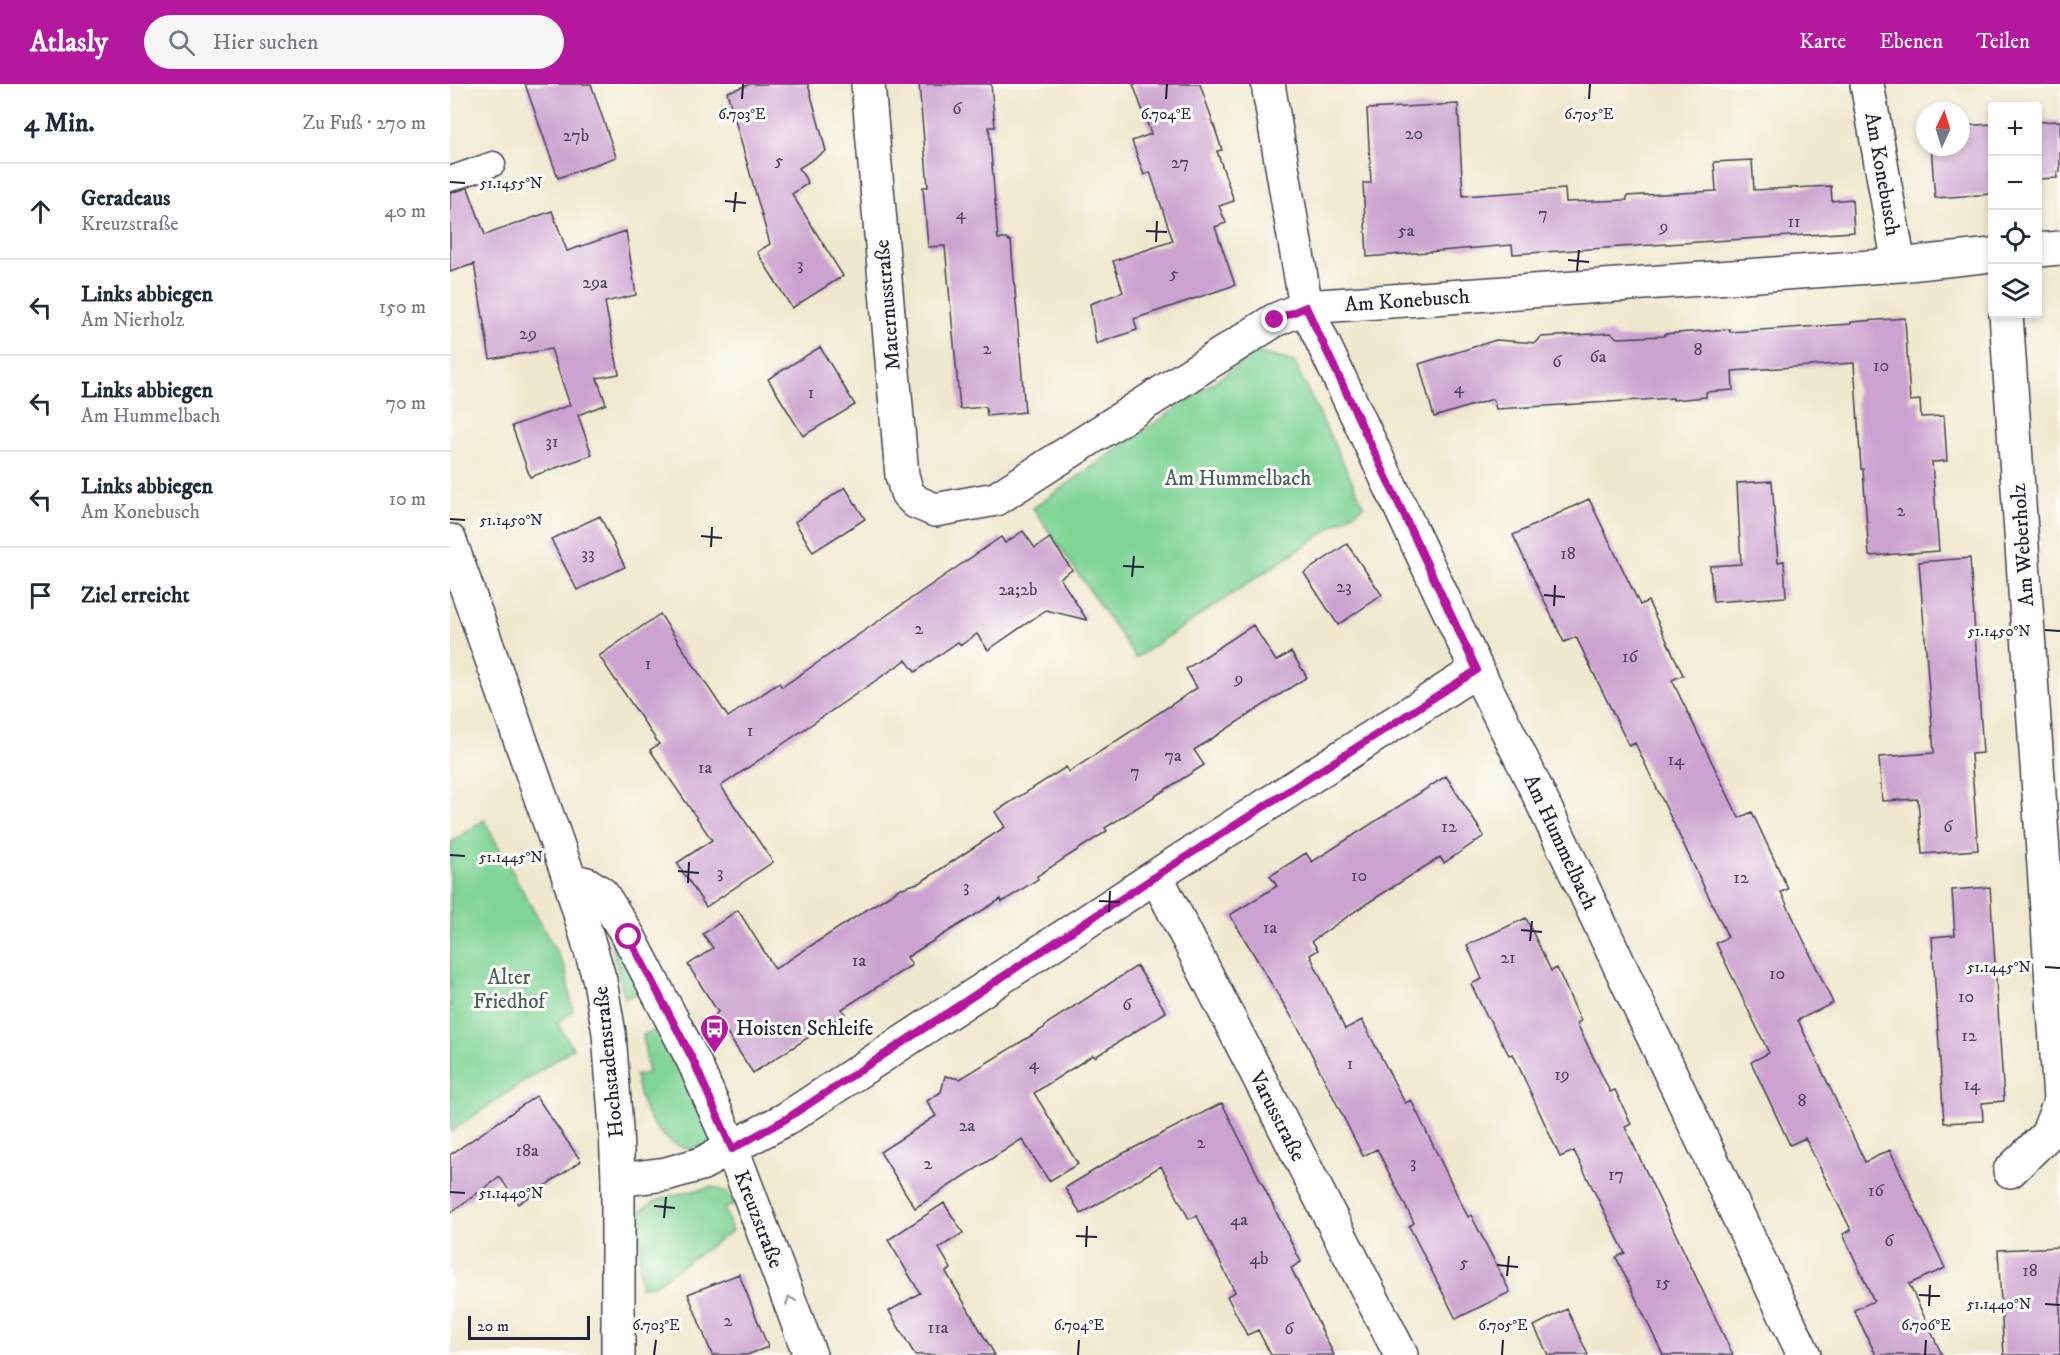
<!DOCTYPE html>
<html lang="de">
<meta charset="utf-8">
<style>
body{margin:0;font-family:"IM FELL DW Pica",serif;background:#f6f6f7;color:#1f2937}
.controls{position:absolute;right:18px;top:18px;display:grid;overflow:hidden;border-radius:6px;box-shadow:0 3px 9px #0003}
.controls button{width:54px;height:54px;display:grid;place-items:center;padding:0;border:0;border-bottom:2px solid #e0e1e3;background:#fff;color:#1f2937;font:30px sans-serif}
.compass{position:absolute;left:1466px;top:18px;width:54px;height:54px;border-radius:50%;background:#fff;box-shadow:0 3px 9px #0003;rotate:4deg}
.scale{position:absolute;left:18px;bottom:15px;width:122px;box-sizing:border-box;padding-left:6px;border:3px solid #22223b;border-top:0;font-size:16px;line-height:21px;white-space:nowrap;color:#22223b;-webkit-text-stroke:4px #fdfcf7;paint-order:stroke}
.stop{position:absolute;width:18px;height:18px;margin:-14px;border:4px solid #b5179e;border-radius:50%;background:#fff}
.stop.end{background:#b5179e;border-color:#fff;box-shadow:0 2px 6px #0008}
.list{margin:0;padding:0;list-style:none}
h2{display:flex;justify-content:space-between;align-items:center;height:78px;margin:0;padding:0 24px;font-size:26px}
h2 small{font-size:20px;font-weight:400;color:#747a83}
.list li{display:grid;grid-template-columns:39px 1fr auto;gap:18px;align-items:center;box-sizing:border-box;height:96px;padding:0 24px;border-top:2px solid #e0e1e3}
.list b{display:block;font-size:22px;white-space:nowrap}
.list p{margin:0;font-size:20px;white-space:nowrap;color:#747a83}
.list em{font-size:20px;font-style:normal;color:#747a83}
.icon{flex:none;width:33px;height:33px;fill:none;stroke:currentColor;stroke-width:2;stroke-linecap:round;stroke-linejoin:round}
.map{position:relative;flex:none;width:1610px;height:1271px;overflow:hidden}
header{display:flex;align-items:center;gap:36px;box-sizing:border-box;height:84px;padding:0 30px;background:#b5179e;color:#fff}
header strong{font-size:28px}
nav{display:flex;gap:33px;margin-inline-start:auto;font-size:21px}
.search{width:420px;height:54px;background:#f6f6f7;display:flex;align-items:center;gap:15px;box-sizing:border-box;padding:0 21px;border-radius:33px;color:#747a83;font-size:22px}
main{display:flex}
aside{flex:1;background:#fff}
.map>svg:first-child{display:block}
</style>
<header>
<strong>Atlasly</strong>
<div class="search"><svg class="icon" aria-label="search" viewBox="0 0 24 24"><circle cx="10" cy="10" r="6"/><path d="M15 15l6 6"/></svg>Hier suchen</div>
<nav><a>Karte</a><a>Ebenen</a><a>Teilen</a></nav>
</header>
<main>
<aside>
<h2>4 Min.<small>Zu Fuß · 270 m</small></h2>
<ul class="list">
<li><svg class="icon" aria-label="ahead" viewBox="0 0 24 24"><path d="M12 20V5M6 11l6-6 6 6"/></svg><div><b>Geradeaus</b><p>Kreuzstraße</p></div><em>40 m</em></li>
<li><svg class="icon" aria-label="left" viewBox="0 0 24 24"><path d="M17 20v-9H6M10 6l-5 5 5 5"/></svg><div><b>Links abbiegen</b><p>Am Nierholz</p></div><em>150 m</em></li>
<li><svg class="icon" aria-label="left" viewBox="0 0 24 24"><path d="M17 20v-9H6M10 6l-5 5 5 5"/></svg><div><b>Links abbiegen</b><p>Am Hummelbach</p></div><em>70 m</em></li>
<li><svg class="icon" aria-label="left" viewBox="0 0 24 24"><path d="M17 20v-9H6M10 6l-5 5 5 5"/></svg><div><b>Links abbiegen</b><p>Am Konebusch</p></div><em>10 m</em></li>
<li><svg class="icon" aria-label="arrive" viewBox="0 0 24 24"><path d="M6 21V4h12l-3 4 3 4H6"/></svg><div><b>Ziel erreicht</b></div></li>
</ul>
</aside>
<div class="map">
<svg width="1610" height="1271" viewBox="0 0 1610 1271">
<rect width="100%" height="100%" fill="#fdfcf7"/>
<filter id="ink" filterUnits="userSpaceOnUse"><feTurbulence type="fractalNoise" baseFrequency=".0167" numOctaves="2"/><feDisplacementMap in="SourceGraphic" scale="12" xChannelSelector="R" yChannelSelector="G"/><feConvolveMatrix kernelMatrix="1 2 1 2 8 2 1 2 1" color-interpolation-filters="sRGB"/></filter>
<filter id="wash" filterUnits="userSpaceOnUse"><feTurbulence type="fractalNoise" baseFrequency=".008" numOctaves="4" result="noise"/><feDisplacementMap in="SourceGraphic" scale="24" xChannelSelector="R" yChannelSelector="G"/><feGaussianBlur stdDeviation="1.35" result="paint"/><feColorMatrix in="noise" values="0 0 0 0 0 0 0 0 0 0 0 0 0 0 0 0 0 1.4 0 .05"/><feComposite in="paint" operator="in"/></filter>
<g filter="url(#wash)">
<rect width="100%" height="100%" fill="#f0e8ce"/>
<!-- green -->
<path fill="#80d496" stroke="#517b68" stroke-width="1.5" d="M807 268 844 278 914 422 686 574 583 424Z
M34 736 115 884 123 927 107 939 123 964 0 1048V759Z
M163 851 196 905 175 915 159 853Z
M213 943 269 1058C265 1059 261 1062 256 1064 216 1074 187 1025 186 991L198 989 193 951Z
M261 1103C274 1106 280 1109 286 1121L274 1124 282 1147 204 1201 190 1203V1128C207 1110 238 1109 261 1103Z"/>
<g id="blocks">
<!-- building -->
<path fill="#cca3d0" d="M75 0H141L166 73 108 94Z
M301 0H358L376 67 349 84 358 99 342 110 393 192 342 224 307 168 320 160 277 8Z
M469 0H541L545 43H539L548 155H558L559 157H561L575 328 537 332 536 323 510 325 495 162 478 163 473 103H478Z
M683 0H750L772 66 767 67 784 117 769 122 776 139 765 143 785 201 684 235 687 246 646 260 640 220 673 208 663 177 723 157 700 88 694 91 682 57 701 50Z
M1008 20 1013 112 1115 105 1116 118 1177 116V112L1266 107 1264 78 1302 76 1304 106 1381 102 1382 117 1402 115 1404 148 1063 170 1062 161 917 173 913 99H921L917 25Z
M1610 37V88H1607V94L1587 95V38Z
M1542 40V110L1485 114 1481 63H1511V42Z
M18 104 35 151 102 127 117 167 176 147 186 211 155 218 169 290 147 294 156 320 128 331 142 371 80 393 62 342 120 321 101 265 40 275 24 180 0 188V109Z
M1455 234 1460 317 1470 316 1471 333 1494 332 1497 377 1482 378 1489 467 1419 472 1413 385H1411L1404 279 1282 287 1283 306 1256 308V313L1223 316V314L1046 325 1043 315 984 333 969 280 1046 256 1086 259 1091 253 1161 249 1167 254 1214 252V250L1280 245V248L1401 240V238Z
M370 263 405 321 353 352 318 295Z
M1322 397 1328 478 1334 477 1336 513 1263 518 1260 482 1291 480 1287 399Z
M395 403 415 435 363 468 345 438Z
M1139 415 1190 521 1198 517 1233 591 1222 596 1289 734 1302 728 1338 805 1331 808 1383 919 1348 936 1415 1078 1440 1066 1495 1184 1459 1200 1492 1271H1426L1404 1226 1424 1217 1393 1150 1401 1146 1355 1054 1340 1061 1301 978 1319 969 1266 859 1278 853 1185 659 1179 662 1126 553 1114 558 1063 451Z
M150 432 175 483 127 506 101 455Z
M573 447 585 464 600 454 622 486 610 494 637 536 596 526 538 566 527 550 511 561 508 558 465 588 456 576 271 702 323 778 256 823 227 779 262 756 200 666 209 660 149 572 210 530 278 633 329 599 332 603 551 453 555 459Z
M897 460 932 511 888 541 854 489Z
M1520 474 1533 669 1521 670 1528 766 1472 770 1468 715 1432 717 1429 673 1484 669 1469 478Z
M803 541 826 577 841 568 857 593 744 666 754 681 655 744 657 747 587 792 588 795 552 818 551 815 457 873 462 881 392 925 395 930 303 989 265 931 268 928 238 881 263 864 253 850 288 826 325 885 449 805 471 798 555 743 545 728 616 683 619 688 747 604 736 585Z
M996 692 1034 752 994 779 990 773 913 822 862 857 868 866 860 871 895 945 912 936 955 1019 961 1016 1018 1133 1021 1131 1060 1208 1006 1235 959 1142 964 1139 927 1065 913 1072 850 947 780 831 827 802 820 792 856 769 862 778Z
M1540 803 1554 1017 1532 1019 1533 1037 1494 1039 1482 853 1505 851 1502 806Z
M1076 834 1101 887 1107 884 1131 937 1127 939 1160 1008 1165 1006 1181 1040 1175 1043 1283 1271H1213L1166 1173 1175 1169 1124 1067 1110 1073 1063 970 1059 971 1038 933H1037L1021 900 1032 895 1017 861Z
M687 882 716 928 645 973 643 971 584 1009 628 1080 599 1097 572 1055 465 1124 430 1068 486 1032 477 1017 491 1008 495 992 510 995 594 944 598 939Z
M86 1012 131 1077 68 1120 50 1093 0 1129V1071Z
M772 1019 851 1178 841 1184 884 1271H821L808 1246 797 1251 777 1212 785 1208 747 1132 739 1135 711 1082 631 1130 615 1104 666 1073Z
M494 1119 513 1149 489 1164 501 1185 496 1188 545 1271H465L439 1227 470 1209 438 1156Z
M1610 1163V1271H1554L1548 1166Z
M289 1190 318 1263 297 1271H262L238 1210Z
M1117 1225 1138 1271H1098L1084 1242Z"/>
</g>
</g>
<g filter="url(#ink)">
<use href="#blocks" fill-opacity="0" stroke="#414051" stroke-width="1.5"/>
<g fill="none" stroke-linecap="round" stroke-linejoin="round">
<defs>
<path id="lane" d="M0 95 43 80"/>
<path id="street" d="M418 0 452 391 457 409 466 418 485 426 546 415 825 236 856 223 1449 181 1542 171
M818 0 856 223 1027 586 1079 690 1354 1271
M1417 0 1449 181
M1588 166 1610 164
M1556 230 1610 1015
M706 792 951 1271
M120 796 137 800 152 810 179 853 244 978 282 1065 360 1271
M1560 1087 1597 1051 1610 1018
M168 1096 216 1090 251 1080 336 1035 706 792 1027 586"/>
<path id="secondary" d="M0 457 120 796 150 897 159 949 166 1045 168 1096V1271"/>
</defs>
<!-- lane casing -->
<use href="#lane" stroke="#414051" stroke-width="27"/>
<!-- street casing -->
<use href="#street" stroke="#414051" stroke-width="36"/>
<!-- secondary casing -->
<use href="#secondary" stroke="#414051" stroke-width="36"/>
<!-- lane -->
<use href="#lane" stroke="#fff" stroke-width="24"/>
<!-- street -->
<use href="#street" stroke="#fff" stroke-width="33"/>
<!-- secondary -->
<use href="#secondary" stroke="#fff" stroke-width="33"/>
</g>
<!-- one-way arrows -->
<defs><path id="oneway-chevron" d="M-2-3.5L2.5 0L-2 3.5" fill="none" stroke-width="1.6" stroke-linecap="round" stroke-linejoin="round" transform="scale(1.5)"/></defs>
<use stroke="#9c9ca7" href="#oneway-chevron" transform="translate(340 1216) rotate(-111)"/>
</g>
<g fill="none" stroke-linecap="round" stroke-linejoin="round" filter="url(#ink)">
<!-- route -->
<path stroke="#b5179e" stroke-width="8" d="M179 853 244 978 282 1065 336 1035 706 792 1027 586 856 223 825 236"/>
</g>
<!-- ticks -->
<path fill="none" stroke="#22223b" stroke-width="2" d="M292 15 293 0M716 15 717 0M1139 15 1140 0M0 98 15 99M275 117 296 119M284 128 286 108M696 147 717 148M706 158 707 137M1118 176 1139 178M1127 187 1129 166M0 435 15 436M251 452 272 454M261 463 262 443M673 482 694 483M682 493 684 472M1094 511 1115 513M1104 522 1105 501M1595 546 1610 547M0 771 15 772M228 787 249 789M238 799 239 778M649 817 670 818M659 828 660 807M1071 846 1092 848M1080 857 1082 837M1595 883 1610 884M0 1108 15 1109M204 1122 225 1124M214 1134 216 1113M626 1152 647 1153M636 1163 637 1142M1047 1181 1068 1183M1057 1192 1059 1172M1469 1211 1490 1212M1595 1220 1610 1221M1479 1222 1480 1201M204 1271 206 1256M628 1271 629 1256M1052 1271 1053 1256M1475 1271 1476 1256"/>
<!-- icons -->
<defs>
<symbol id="bus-pin" viewBox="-11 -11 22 30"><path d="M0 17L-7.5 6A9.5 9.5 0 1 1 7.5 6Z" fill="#b5179e" stroke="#fdfcf7"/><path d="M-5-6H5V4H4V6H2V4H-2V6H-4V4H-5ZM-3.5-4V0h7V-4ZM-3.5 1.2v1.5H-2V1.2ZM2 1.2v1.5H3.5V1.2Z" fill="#fff"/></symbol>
</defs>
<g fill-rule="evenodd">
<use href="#bus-pin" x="248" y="928" width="33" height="45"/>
</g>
<g text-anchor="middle" stroke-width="6" stroke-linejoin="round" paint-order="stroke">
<!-- number labels -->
<g font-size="18" fill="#4c4260">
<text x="507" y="30">6</text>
<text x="964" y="55">20</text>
<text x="126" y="57">27b</text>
<text x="329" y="82">5</text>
<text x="730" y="84">27</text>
<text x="511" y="135">4</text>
<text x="1093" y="135">7</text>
<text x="1344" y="143">11</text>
<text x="1214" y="148">9</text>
<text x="956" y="152">5a</text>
<text x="350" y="186">3</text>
<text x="724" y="195">5</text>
<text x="145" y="204">29a</text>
<text x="78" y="255">29</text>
<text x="537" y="270">2</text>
<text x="1248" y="271">8</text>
<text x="1148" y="278">6a</text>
<text x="1107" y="283">6</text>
<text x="1431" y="287">10</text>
<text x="1009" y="309">4</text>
<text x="361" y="314">1</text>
<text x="102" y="363">31</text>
<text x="1451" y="432">2</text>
<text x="138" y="475">33</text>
<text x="1118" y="475">18</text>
<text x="894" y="508">23</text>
<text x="568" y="511">2a;2b</text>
<text x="469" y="550">2</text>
<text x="1180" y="578">16</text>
<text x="198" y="585">1</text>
<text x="789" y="600">9</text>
<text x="300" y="652">1</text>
<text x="723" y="677">7a</text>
<text x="1226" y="681">14</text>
<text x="255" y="689">1a</text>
<text x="685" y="693">7</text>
<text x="999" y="748">12</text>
<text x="1498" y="748">6</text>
<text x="270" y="794">3</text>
<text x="909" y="797">10</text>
<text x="1291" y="799">12</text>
<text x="516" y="808">3</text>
<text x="820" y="849">1a</text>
<text x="1058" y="879">21</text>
<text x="409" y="882">1a</text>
<text x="1327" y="895">10</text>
<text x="1516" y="918">10</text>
<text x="677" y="926">6</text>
<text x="1519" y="957">12</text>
<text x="584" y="985">4</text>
<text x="900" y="985">1</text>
<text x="1112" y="996">19</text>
<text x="1522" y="1006">14</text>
<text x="1352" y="1022">8</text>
<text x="517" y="1047">2a</text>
<text x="751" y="1064">2</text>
<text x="77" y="1072">18a</text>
<text x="963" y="1084">3</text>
<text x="478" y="1085">2</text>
<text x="1166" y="1096">17</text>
<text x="1426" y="1112">16</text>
<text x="789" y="1141">4a</text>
<text x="1439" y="1162">6</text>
<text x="809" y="1180">4b</text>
<text x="1014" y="1184">5</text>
<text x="1580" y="1192">18</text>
<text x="1213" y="1204">15</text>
<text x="278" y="1242">2</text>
<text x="488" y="1249">11a</text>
<text x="839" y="1250">6</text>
</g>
<!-- street labels -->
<g font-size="21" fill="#22223b" stroke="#fdfcf7">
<text transform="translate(1433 90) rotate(80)" y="7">Am Konebusch</text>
<text transform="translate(957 216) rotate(-4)" y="7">Am Konebusch</text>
<text transform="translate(437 221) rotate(-95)" y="7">Maternusstraße</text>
<text transform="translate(1572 461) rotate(-94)" y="7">Am Weberholz</text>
<text transform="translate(1111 758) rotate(65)" y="7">Am Hummelbach</text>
<text transform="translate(158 978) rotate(-96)" y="7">Hochstadenstraße</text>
<text transform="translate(828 1032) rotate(63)" y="7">Varusstraße</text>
<text transform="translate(309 1135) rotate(69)" y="7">Kreuzstraße</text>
</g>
<!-- park labels -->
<g font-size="21" fill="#43605b" stroke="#fdfcf7">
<text x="788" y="401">Am Hummelbach</text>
<text x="59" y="900">Alter<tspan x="59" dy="24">Friedhof</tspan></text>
</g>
<!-- poi labels -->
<g font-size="21" fill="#22223b" stroke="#fdfcf7" text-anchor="start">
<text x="286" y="951">Hoisten Schleife</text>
</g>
</g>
<g font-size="15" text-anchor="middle" fill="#22223b" stroke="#fdfcf7" stroke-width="6" stroke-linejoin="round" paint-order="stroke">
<text x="292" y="35">6.703°E</text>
<text x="716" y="35">6.704°E</text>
<text x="1139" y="35">6.705°E</text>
<text x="61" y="104">51.1455°N</text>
<text x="61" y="441">51.1450°N</text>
<text x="1549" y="552">51.1450°N</text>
<text x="61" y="778">51.1445°N</text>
<text x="1549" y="888">51.1445°N</text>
<text x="61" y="1114">51.1440°N</text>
<text x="1549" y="1225">51.1440°N</text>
<text x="206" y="1246">6.703°E</text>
<text x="629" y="1246">6.704°E</text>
<text x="1053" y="1246">6.705°E</text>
<text x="1476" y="1246">6.706°E</text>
</g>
</svg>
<div class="controls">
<button>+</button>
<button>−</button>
<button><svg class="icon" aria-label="locate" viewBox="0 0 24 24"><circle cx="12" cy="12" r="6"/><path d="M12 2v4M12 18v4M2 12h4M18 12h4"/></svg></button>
<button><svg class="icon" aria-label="layers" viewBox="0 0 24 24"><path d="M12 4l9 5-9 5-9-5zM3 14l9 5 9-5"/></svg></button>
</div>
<svg class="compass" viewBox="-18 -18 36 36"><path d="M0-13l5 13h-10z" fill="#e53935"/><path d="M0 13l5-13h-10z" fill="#747a83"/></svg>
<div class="scale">20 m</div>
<div class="stop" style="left:179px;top:853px"></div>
<div class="stop end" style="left:825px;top:236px"></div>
</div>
</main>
